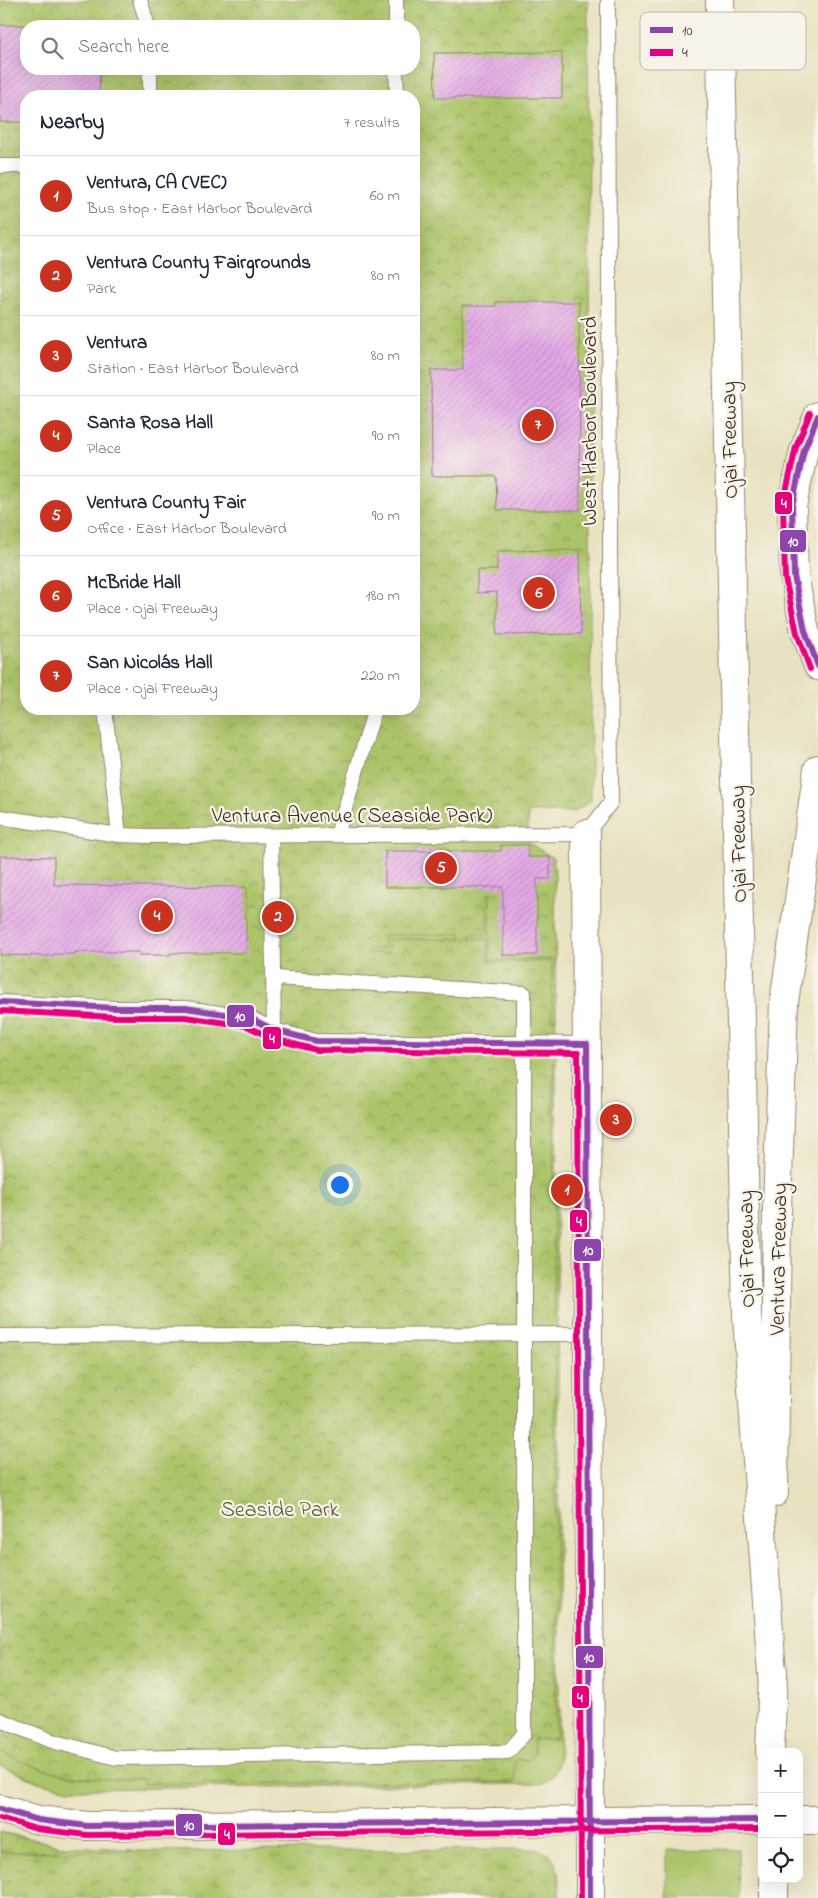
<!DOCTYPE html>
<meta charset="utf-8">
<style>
body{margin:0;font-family:"Indie Flower",sans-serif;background:#f2f2f3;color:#1f2937}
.controls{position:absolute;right:15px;bottom:15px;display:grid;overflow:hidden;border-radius:10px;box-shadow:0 5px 20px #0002}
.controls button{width:45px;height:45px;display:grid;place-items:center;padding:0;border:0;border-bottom:1px solid #e0e1e3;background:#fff;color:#1f2937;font:25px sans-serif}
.you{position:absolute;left:339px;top:1184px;width:18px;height:18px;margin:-12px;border:4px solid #fff;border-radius:50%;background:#1a73e8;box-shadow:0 0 0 8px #1a73e833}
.badge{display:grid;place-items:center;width:32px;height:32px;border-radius:50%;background:#c8321e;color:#fff;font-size:16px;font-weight:700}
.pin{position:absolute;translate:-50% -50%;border:2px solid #fff;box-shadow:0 1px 5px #0006}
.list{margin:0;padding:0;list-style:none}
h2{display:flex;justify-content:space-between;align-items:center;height:65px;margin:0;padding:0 20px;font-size:21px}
h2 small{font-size:16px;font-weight:400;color:#747a83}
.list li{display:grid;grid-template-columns:32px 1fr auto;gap:15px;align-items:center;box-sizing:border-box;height:80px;padding:0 20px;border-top:1px solid #e0e1e3}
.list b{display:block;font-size:19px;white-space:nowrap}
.list p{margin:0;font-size:16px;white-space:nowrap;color:#747a83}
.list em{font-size:16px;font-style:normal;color:#747a83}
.icon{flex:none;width:28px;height:28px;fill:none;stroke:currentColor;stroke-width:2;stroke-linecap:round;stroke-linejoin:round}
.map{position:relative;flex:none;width:818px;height:1898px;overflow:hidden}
.search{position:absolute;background:#fff;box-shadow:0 5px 20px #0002;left:20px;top:20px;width:400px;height:55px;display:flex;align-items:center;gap:12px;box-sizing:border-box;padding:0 18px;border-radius:20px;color:#747a83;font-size:19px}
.panel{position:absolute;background:#fff;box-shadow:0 5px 20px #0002;left:20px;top:90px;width:400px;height:625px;border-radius:20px}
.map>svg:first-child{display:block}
</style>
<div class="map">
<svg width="818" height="1898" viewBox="0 0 818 1898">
<defs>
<pattern id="grass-tufts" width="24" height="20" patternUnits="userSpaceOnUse" patternTransform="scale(1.25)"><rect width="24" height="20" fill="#acc469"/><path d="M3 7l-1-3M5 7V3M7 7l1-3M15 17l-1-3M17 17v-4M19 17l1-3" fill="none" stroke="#8d9f56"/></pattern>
<pattern id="park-crowns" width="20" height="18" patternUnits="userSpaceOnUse" patternTransform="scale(1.25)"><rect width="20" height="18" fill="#acc469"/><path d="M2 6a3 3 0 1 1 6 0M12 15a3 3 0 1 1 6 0" fill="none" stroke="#8d9f56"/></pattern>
<pattern id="building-hatch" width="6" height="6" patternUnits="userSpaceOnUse" patternTransform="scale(1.25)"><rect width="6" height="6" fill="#e5a8e8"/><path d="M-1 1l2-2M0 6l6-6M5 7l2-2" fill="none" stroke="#bb89bb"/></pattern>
</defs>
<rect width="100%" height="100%" fill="#f7f3e8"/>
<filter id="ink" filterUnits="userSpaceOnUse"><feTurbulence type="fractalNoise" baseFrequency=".02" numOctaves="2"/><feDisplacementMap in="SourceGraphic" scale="10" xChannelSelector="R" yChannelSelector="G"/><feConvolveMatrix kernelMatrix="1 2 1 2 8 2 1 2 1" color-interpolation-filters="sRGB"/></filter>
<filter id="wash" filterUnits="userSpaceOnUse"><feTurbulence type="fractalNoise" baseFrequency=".0096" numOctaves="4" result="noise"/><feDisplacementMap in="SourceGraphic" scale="20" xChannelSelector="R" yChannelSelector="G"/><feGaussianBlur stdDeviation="1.12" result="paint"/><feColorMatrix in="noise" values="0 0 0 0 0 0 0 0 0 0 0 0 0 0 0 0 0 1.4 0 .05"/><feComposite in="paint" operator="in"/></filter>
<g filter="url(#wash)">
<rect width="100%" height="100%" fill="#e9e2c1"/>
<!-- grass -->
<path fill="url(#grass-tufts)" stroke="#747744" d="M0 1832 63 1846 132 1849 133 1851 534 1849C561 1852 559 1877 559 1898H0Z"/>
<!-- park -->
<path fill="url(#park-crowns)" stroke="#747744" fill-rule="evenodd" d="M0 0H588L591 800 575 812H528V842L553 858 555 875 559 1759 552 1777 543 1783 70 1789 38 1782 0 1765ZM26 26H414V69H26ZM26 96H414V709H26Z
M0 1832 63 1846 132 1849V1851L0 1852Z"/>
<!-- garden -->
<path fill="#acc469" stroke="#747744" d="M487 894H490V960L555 959 556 1019H552V961L488 962V939H471V934H488Z
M461 934V939H388V953H368V949H384V935Z
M553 1063H556L557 1315H554Z
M555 1356H558L559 1759C557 1772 551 1782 537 1784L70 1789 39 1782 0 1765V1752C55 1777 84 1780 143 1779L144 1784 515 1782V1760H528L534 1753V1739H556Z
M738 1849 739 1898H667V1850Z"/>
<g id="blocks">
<!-- building -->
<path fill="url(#building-hatch)" d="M0 25H26V69H100L99 96H26V122H0Z
M562 52V98H435L434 53Z
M496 302H579L580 510H497L496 476H432L431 370H463L462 306H496Z
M580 550 581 634 497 635V592L477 593V570H497V551Z
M501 845H528V857H550V879H537V955H503V887H385V851H501Z
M0 856 54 857V885L246 887V953H170V955H139V952H75V954H53V956L0 955Z"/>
</g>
</g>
<g filter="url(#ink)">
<use href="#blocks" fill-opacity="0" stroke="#928670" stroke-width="1"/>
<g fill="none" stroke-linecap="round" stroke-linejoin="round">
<defs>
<path id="lane" d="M140 0 148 26
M396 0V26
M150 69V96
M396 69 397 96
M0 166H26
M105 709 119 835
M0 817 119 835 148 836 586 834 611 802 608 0
M337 835 375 709
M271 836 274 1030
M0 1002 115 1008H186L250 1018 274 1030 316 1041 587 1044
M0 1336 588 1334
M0 1720 52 1741 116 1758 508 1752 524 1734V993L274 978"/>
<path id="street" d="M0 1809 38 1820 87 1826 590 1821 586 834"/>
<path id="secondary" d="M799 1820H818
M590 1898V1821L762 1820"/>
<path id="highway" d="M720 0 747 1317 773 1688
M818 416 804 450 792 506 794 576 805 631 818 666
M774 1493 777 1209 784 1002 818 769
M770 1752 773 1671
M774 1879V1898"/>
</defs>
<!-- lane casing -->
<use href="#lane" stroke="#928670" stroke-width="16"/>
<!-- street casing -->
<use href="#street" stroke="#928670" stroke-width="30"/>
<!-- secondary casing -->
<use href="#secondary" stroke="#928670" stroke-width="30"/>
<!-- highway casing -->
<use href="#highway" stroke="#928670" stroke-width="30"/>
<!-- lane -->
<use href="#lane" stroke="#fff" stroke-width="14"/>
<!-- street -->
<use href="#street" stroke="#fff" stroke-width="28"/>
<!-- secondary -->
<use href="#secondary" stroke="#fff" stroke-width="28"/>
<!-- highway -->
<use href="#highway" stroke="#fff" stroke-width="28"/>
<defs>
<path id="bus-1" d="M818 416 804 450 792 506 794 576 805 631 818 666
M0 1002 115 1008H186L250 1018 274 1030 316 1041 587 1044 590 1898
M0 1809 38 1820 87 1826 762 1820"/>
<path id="bus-2" d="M810 669 797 633 785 578 783 506 796 447 810 413
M0 1011 115 1017H185L247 1026 271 1038 316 1050 578 1053 581 1898
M0 1818 36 1829 87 1835 762 1829"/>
</defs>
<!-- bus-1 casing -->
<use href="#bus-1" stroke="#f7f3e8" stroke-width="10"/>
<!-- bus-2 casing -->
<use href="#bus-2" stroke="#f7f3e8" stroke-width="10"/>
<!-- bus-1 -->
<use href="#bus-1" stroke="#8e44ad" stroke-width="6"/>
<!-- bus-2 -->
<use href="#bus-2" stroke="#e5007d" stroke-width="6"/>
</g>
</g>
<g text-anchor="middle" stroke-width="4.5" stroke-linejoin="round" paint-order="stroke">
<!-- street labels -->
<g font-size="22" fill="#3b2a1e" stroke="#f7f3e8">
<text transform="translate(588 421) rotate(-90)" y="8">West Harbor Boulevard</text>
<text transform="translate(728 440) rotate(-91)" y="8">Ojai Freeway</text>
<text x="352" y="822">Ventura Avenue (Seaside Park)</text>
<text transform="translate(737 844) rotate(-91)" y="8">Ojai Freeway</text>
<text transform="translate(745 1249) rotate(-91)" y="8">Ojai Freeway</text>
<text transform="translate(777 1259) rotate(-89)" y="8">Ventura Freeway</text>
</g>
<!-- park labels -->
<g font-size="22" fill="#5d5834" stroke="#f7f3e8">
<text x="280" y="1516">Seaside Park</text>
</g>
</g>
<!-- legend -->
<rect x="640" y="12" width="166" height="58" rx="8" fill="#f7f3e8" stroke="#bfb7ab" stroke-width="1"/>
<rect x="650" y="27" width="23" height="6" fill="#8e44ad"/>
<rect x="650" y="49" width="23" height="7" fill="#e5007d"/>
<g font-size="14" fill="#3b2a1e">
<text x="682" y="35">10</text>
<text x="682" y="57">4</text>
</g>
<g stroke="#f7f3e8" stroke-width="2">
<rect x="774" y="491" width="19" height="24" rx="5" fill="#e5007d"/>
<rect x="779" y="529" width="28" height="24" rx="5" fill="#8e44ad"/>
<rect x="226" y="1004" width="29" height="24" rx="5" fill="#8e44ad"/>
<rect x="262" y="1026" width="20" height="24" rx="5" fill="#e5007d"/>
<rect x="569" y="1209" width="19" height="24" rx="5" fill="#e5007d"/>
<rect x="573" y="1238" width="29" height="24" rx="5" fill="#8e44ad"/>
<rect x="575" y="1645" width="29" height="24" rx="5" fill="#8e44ad"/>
<rect x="571" y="1685" width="19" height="24" rx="5" fill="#e5007d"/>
<rect x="175" y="1813" width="28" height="24" rx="5" fill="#8e44ad"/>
<rect x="217" y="1822" width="19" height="24" rx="5" fill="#e5007d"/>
</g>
<g font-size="14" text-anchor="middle" font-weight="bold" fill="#fff">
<text x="784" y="508">4</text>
<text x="793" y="546">10</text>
<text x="240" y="1021">10</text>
<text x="272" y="1043">4</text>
<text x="579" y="1226">4</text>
<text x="588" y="1255">10</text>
<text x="589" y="1662">10</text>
<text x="580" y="1702">4</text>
<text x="189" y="1830">10</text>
<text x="227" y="1839">4</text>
</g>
</svg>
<div class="controls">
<button>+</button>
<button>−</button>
<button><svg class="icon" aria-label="locate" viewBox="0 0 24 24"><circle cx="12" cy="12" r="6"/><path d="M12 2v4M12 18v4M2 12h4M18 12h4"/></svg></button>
</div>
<div class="you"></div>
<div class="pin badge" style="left:567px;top:1190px">1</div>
<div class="pin badge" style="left:278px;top:917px">2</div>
<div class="pin badge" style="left:616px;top:1120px">3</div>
<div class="pin badge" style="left:157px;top:916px">4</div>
<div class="pin badge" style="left:441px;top:868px">5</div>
<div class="pin badge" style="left:539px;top:593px">6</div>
<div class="pin badge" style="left:538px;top:425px">7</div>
<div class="search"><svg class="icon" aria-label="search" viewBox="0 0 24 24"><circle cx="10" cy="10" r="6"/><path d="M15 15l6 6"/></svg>Search here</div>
<section class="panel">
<h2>Nearby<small>7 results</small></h2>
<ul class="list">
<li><span class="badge">1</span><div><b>Ventura, CA (VEC)</b><p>Bus stop · East Harbor Boulevard</p></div><em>60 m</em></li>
<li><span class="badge">2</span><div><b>Ventura County Fairgrounds</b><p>Park</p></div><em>80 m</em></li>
<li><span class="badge">3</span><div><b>Ventura</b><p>Station · East Harbor Boulevard</p></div><em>80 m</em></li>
<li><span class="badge">4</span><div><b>Santa Rosa Hall</b><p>Place</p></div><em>90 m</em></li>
<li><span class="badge">5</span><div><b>Ventura County Fair</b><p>Office · East Harbor Boulevard</p></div><em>90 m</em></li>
<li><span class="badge">6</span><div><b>McBride Hall</b><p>Place · Ojai Freeway</p></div><em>180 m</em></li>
<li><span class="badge">7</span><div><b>San Nicolás Hall</b><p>Place · Ojai Freeway</p></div><em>220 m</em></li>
</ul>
</section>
</div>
